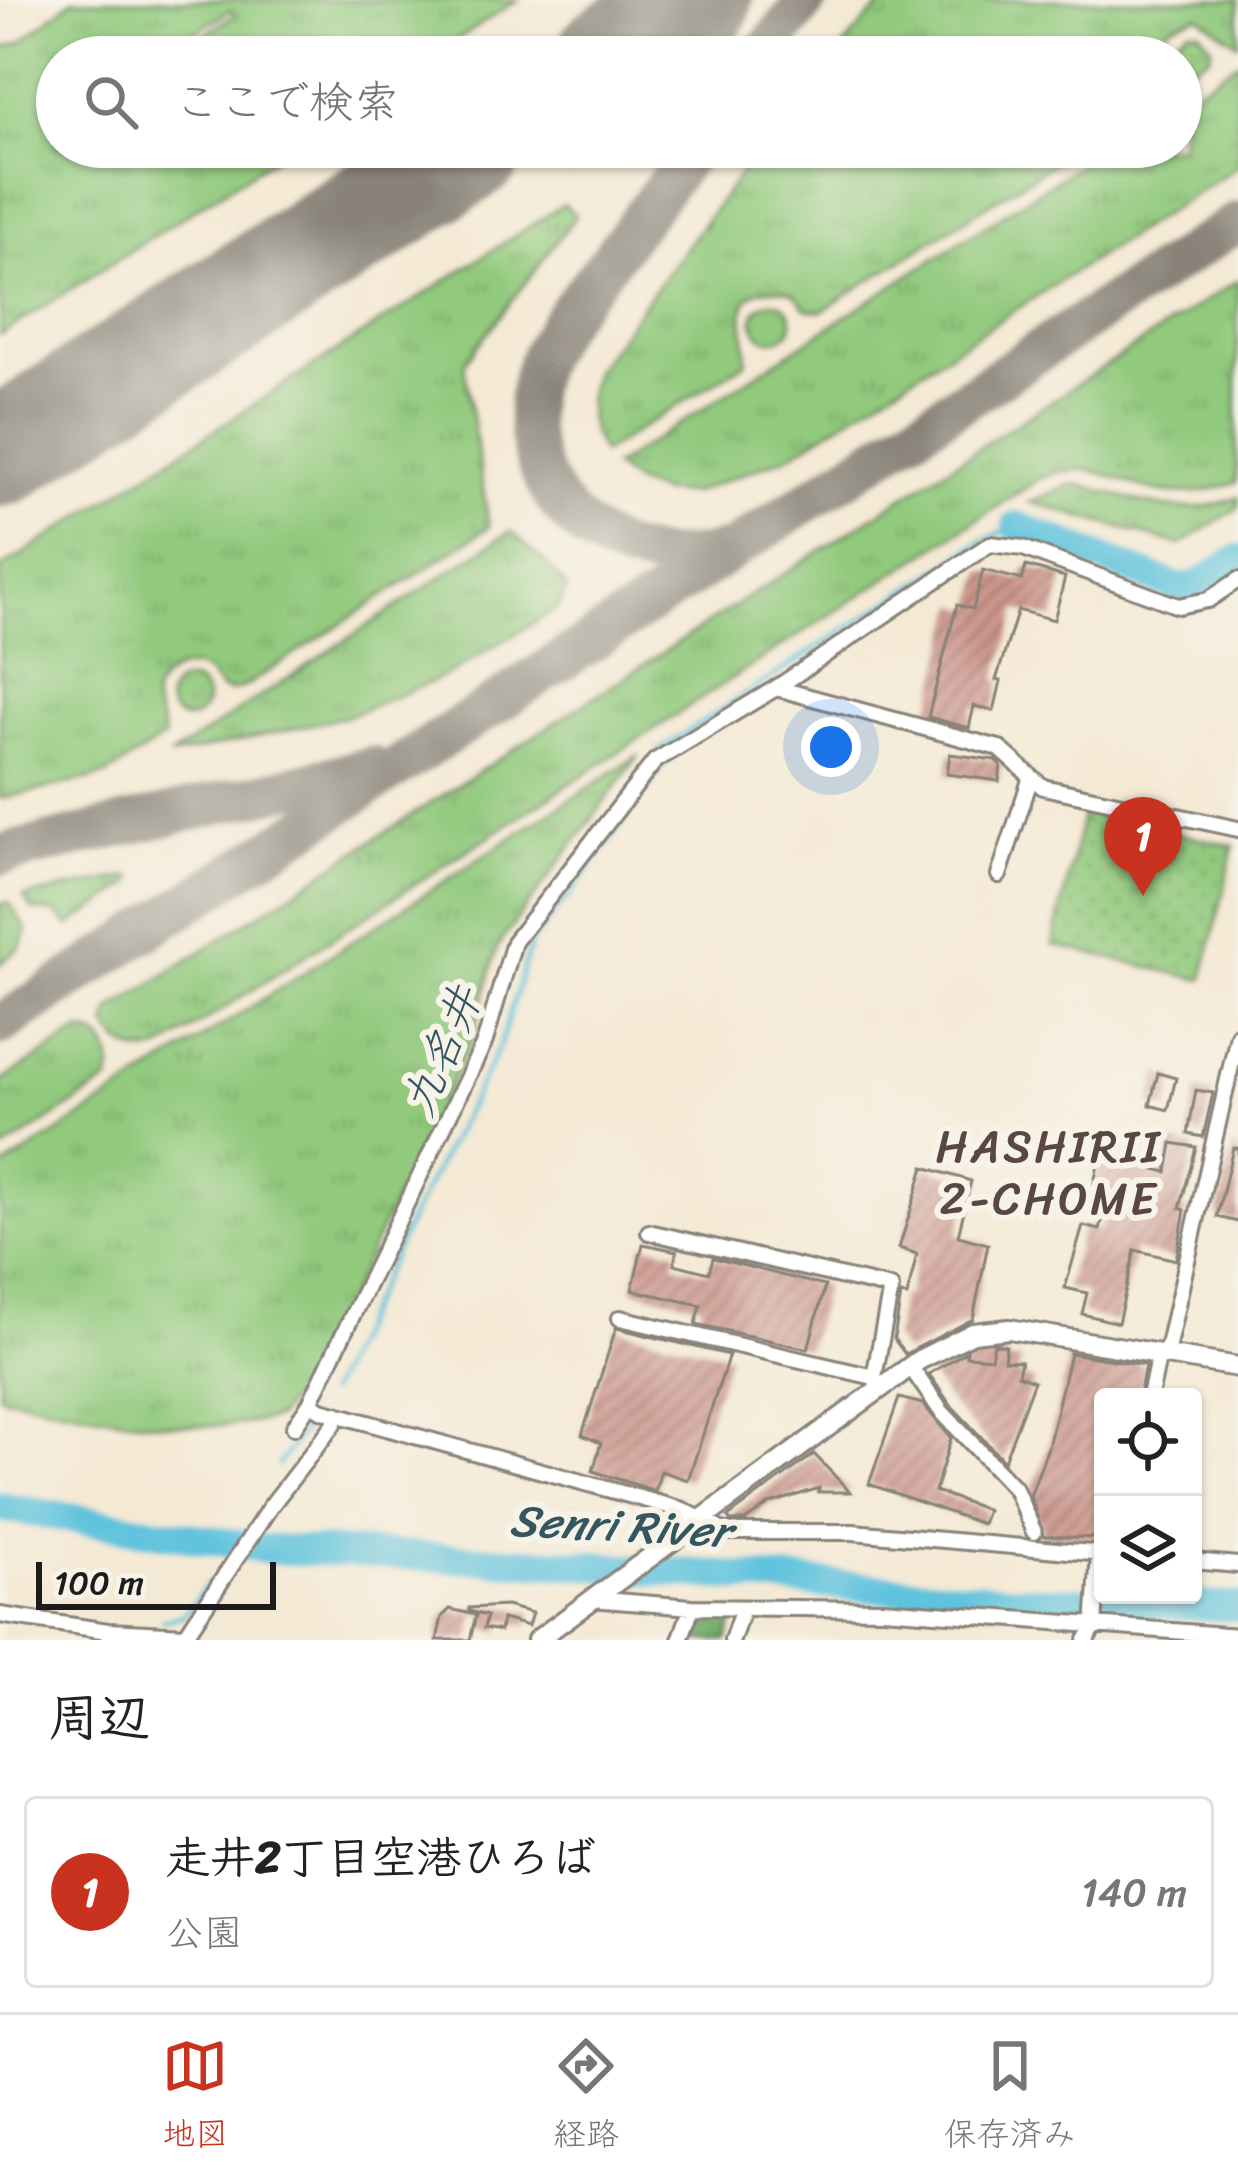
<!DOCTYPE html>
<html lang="ja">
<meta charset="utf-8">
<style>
body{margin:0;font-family:Sriracha,"Klee One",sans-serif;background:#f2f2f2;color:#222}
.controls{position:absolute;right:36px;bottom:36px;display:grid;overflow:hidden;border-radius:12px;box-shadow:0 3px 9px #0004}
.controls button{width:108px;height:108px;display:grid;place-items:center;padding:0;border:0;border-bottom:3px solid #e0e0e0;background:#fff;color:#222;font:60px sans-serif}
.scale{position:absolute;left:36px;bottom:30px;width:240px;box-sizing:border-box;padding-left:12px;border:6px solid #1c1c1c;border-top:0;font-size:33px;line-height:42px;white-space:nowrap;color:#1c1c1c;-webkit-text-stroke:9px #f7f3e8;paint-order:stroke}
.you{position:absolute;left:831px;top:747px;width:42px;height:42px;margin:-30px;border:9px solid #fff;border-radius:50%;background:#1a73e8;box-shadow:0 0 0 18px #1a73e833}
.badge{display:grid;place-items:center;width:78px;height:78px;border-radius:50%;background:#c8321e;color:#fff;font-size:39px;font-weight:700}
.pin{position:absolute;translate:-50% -99px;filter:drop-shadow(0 3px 6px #0008)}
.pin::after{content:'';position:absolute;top:63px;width:42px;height:36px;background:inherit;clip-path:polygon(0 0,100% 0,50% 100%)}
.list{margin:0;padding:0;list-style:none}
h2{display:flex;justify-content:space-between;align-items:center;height:156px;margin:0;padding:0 48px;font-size:51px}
h2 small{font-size:39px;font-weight:400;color:#767676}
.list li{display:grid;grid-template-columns:78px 1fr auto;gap:36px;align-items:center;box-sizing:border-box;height:192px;margin:0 24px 24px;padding:0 24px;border:3px solid #e0e0e0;border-radius:12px}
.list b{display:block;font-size:45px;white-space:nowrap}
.list p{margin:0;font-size:39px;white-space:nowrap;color:#767676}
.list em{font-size:39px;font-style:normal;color:#767676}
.icon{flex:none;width:66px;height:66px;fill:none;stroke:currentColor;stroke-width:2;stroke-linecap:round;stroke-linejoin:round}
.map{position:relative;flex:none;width:1238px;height:1640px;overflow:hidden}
.search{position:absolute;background:#fff;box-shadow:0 3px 9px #0004;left:36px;right:36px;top:36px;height:132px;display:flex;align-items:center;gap:30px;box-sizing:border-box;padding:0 42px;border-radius:66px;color:#767676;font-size:45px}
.sheet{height:372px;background:#fff}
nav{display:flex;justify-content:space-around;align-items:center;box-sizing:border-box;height:168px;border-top:3px solid #e0e0e0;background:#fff;font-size:33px;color:#767676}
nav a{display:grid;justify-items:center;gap:6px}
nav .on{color:#c8321e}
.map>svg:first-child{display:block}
</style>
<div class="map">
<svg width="1238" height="1640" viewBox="0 0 1238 1640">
<defs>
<pattern id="grass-tufts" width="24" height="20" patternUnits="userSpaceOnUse" patternTransform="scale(3)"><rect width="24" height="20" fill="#91c97d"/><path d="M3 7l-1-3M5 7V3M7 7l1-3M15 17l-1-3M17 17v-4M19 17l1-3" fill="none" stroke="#7cac6b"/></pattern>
<pattern id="forest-firs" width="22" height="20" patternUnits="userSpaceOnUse" patternTransform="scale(3)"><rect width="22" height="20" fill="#74ad6c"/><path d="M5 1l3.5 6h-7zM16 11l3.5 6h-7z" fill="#5e8c58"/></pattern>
<pattern id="park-dots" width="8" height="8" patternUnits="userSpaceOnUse" patternTransform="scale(3)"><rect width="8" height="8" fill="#91c97d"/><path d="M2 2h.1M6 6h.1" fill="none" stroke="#7cac6b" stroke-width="1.8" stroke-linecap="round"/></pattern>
<pattern id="building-hatch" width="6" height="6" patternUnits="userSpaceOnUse" patternTransform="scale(3)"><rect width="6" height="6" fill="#cc968d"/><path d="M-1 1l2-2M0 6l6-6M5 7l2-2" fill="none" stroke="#a57a72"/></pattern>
</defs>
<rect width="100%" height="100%" fill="#f7f3e8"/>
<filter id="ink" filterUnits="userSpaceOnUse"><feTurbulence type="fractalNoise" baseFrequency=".00833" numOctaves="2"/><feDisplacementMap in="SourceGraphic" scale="24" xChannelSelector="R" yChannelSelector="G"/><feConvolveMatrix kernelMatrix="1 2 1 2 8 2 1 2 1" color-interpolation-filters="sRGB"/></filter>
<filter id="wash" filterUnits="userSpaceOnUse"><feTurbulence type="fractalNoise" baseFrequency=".004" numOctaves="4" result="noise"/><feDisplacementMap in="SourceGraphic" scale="48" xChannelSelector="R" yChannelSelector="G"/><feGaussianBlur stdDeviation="2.7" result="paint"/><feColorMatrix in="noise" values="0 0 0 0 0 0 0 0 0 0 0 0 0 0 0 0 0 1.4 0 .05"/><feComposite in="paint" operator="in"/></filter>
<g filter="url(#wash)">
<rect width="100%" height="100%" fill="#f4e9d4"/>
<!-- grass -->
<path fill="url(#grass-tufts)" stroke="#56724c" stroke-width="3" d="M72 0H518L430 57H172L234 15 231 10 156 57H57V147H291L0 335V49L21 42Z
M891 0H1238V43L1198 15 1168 26 1159 50 1161 57H835L871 15Z
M1189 29 1200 30 1212 46 1210 55 1190 68 1181 66V57H1174V40Z
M1238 62V166L789 456 693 493H663L638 485 613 467 1107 147H1181V99Z
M760 147H1078L822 311 806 309C797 295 793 290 776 289 724 286 751 338 746 362L602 453C586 426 585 401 594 371Z
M564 204 575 215 571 222 464 364 489 527 246 686C240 688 233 692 227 691 216 689 214 677 205 672 188 661 162 673 155 691 149 707 165 721 164 738L107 775 0 799V569Z
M1238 280 1236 483C1215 489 1193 495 1170 493 1116 488 1100 455 1041 478L158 1051C133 1056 119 1045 106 1025L111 1010Z
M754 321a19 19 0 1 1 38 0a19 19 0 1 1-38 0Z
M1074 484C1136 496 1173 524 1238 497V508L1180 545 1030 502Z
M511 531C529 550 555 568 567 589L558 608 446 676 348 716 169 757Z
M168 700a19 19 0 1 1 38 0a19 19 0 1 1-38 0Z
M639 755 497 947 474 1035 305 1389 295 1393 278 1417C195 1441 84 1411 0 1396V1170Z
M126 877 133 878 130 885 69 926 56 913 33 910 24 897Z
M9 902 27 930 21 947 0 964V904Z
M80 1031C106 1033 116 1058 109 1081L0 1152V1082Z"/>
<!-- forest -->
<path fill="url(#forest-firs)" stroke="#486444" stroke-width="3" d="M696 1612H737L727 1640H686Z"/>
<!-- park -->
<path fill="url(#park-dots)" stroke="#56724c" stroke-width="3" d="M1083 812 1234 846 1203 980 1053 945Z"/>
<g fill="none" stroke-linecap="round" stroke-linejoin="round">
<!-- stream -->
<path stroke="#5fc3dd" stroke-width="4.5" d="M658 751 984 540 1017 526
M328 1393 415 1209 500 1045 532 940 570 895 666 763
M278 1465 312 1418
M163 1621 184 1615 209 1583"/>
<!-- river -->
<path stroke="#5fc3dd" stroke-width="30" d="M1017 526 1181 589 1198 585 1238 559
M0 1507 268 1549 573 1564 1012 1599 1238 1607"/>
<!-- taxiway -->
<path stroke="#888278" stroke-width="42" d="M762 57 807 0
M694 147C665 186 635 225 606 264 584 292 558 321 542 353 513 412 532 486 582 527 622 559 672 565 720 552
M0 855 372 767
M0 1025 1238 222"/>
<!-- runway -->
<path stroke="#888278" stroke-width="108" d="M610 57 698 0
M0 453 471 147"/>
</g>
<g id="blocks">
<!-- building -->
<path fill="url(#building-hatch)" d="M1026 566 1065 577 1054 620 1018 610 996 680 1001 681 994 711 974 706 969 728 928 717 957 605 973 609 983 570 1022 580Z
M950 754 995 760 1001 765 999 781 947 774Z
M1158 1073 1176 1078 1168 1110 1150 1105Z
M1196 1090 1213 1093 1203 1137 1188 1134Z
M1172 1143 1196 1147 1180 1208 1185 1210 1176 1260 1135 1250 1118 1323 1082 1314 1087 1293 1065 1288 1083 1226 1100 1230 1110 1187 1094 1183 1100 1156 1167 1172Z
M1233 1148H1238V1222L1217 1217Z
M924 1167 971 1181 958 1236 988 1244 973 1319 905 1354 894 1339 901 1295 907 1296 917 1254 899 1248Z
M643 1244 677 1251 674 1264 709 1273 713 1258 825 1286 808 1349 696 1324 701 1305 632 1290Z
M616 1328 729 1355 688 1480 661 1471 655 1491 593 1471 601 1443 582 1435Z
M994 1344 1006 1346 1004 1360 1021 1361 1018 1375 1034 1381 1004 1461 950 1404 929 1374 967 1351 966 1356 991 1358Z
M1070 1353 1145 1365 1139 1397H1103V1523L1097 1538 1044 1536 1030 1496 1048 1447Z
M899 1398 923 1404 951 1438 935 1491 987 1510 982 1524 869 1484Z
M814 1454 850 1492H818L819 1488 769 1504 745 1521H730L728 1517Z
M506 1606 532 1613 528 1626 502 1619 500 1631 484 1628 487 1616 469 1611V1608Z
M450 1609 476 1615 470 1640H437L442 1617Z"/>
</g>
</g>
<g filter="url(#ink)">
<use href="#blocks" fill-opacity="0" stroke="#888278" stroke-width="3"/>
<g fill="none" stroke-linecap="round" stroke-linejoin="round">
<defs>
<path id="minor" d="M776 688 999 748 1043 787 1238 829
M999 875 1031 777
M649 1232 891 1288 874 1377
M620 1318 874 1377 876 1381
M1166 1354 1238 1035
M910 1366 941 1411 1015 1489 1034 1532
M1150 1397 1159 1353
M294 1427 310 1403
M1103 1554 853 1532H725L683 1510 321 1410 310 1403 485 1041 514 942 655 761 776 688 990 544 1023 548 1178 606 1208 600 1238 580
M1193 1561 1238 1565
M591 1599 692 1607 883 1609 1238 1636
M0 1615 108 1631 186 1635 270 1507 334 1424 337 1414
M680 1640 692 1607
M732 1640 743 1608
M1086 1640 1094 1627 1099 1554"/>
<path id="tertiary" d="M537 1640 919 1360 973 1333 1009 1329 1238 1367"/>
</defs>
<!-- minor casing -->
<use href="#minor" stroke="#888278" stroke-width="20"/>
<!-- tertiary casing -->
<use href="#tertiary" stroke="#888278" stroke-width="24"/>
<!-- minor -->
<use href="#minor" stroke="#fff" stroke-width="14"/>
<!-- tertiary -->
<use href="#tertiary" stroke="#fff" stroke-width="18"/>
</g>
</g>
<g text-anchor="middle" stroke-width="12" stroke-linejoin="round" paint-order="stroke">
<!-- water labels -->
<g font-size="45" font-style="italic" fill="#335660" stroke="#f7f3e8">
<text transform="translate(441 1051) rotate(-67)" y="16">九名井</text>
<text transform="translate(620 1525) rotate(3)" y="16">Senri River</text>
</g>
<!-- neighbourhood labels -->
<g font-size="45" letter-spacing="3" fill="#5a4744" stroke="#f7f3e8">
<text x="1049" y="1162">HASHIRII<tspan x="1049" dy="52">2-CHOME</tspan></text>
</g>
</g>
</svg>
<div class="controls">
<button><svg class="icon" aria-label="locate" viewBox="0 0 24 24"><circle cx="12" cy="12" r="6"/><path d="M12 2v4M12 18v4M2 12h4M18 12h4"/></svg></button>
<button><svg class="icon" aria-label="layers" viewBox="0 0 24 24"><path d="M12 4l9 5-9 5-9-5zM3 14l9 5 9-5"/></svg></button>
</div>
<div class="scale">100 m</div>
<div class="you"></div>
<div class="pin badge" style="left:1143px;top:896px">1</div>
<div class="search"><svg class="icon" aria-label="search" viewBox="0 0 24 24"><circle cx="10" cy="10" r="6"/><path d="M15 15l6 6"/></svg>ここで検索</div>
</div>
<section class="sheet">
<h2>周辺<small></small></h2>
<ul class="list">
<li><span class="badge">1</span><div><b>走井2丁目空港ひろば</b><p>公園</p></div><em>140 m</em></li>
</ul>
</section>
<nav>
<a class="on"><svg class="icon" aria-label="map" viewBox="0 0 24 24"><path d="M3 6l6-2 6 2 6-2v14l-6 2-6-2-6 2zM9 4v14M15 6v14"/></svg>地図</a>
<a><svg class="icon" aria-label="directions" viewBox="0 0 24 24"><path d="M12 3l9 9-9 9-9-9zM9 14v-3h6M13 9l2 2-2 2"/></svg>経路</a>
<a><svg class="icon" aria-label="saved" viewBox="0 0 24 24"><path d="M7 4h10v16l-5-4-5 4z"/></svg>保存済み</a>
</nav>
